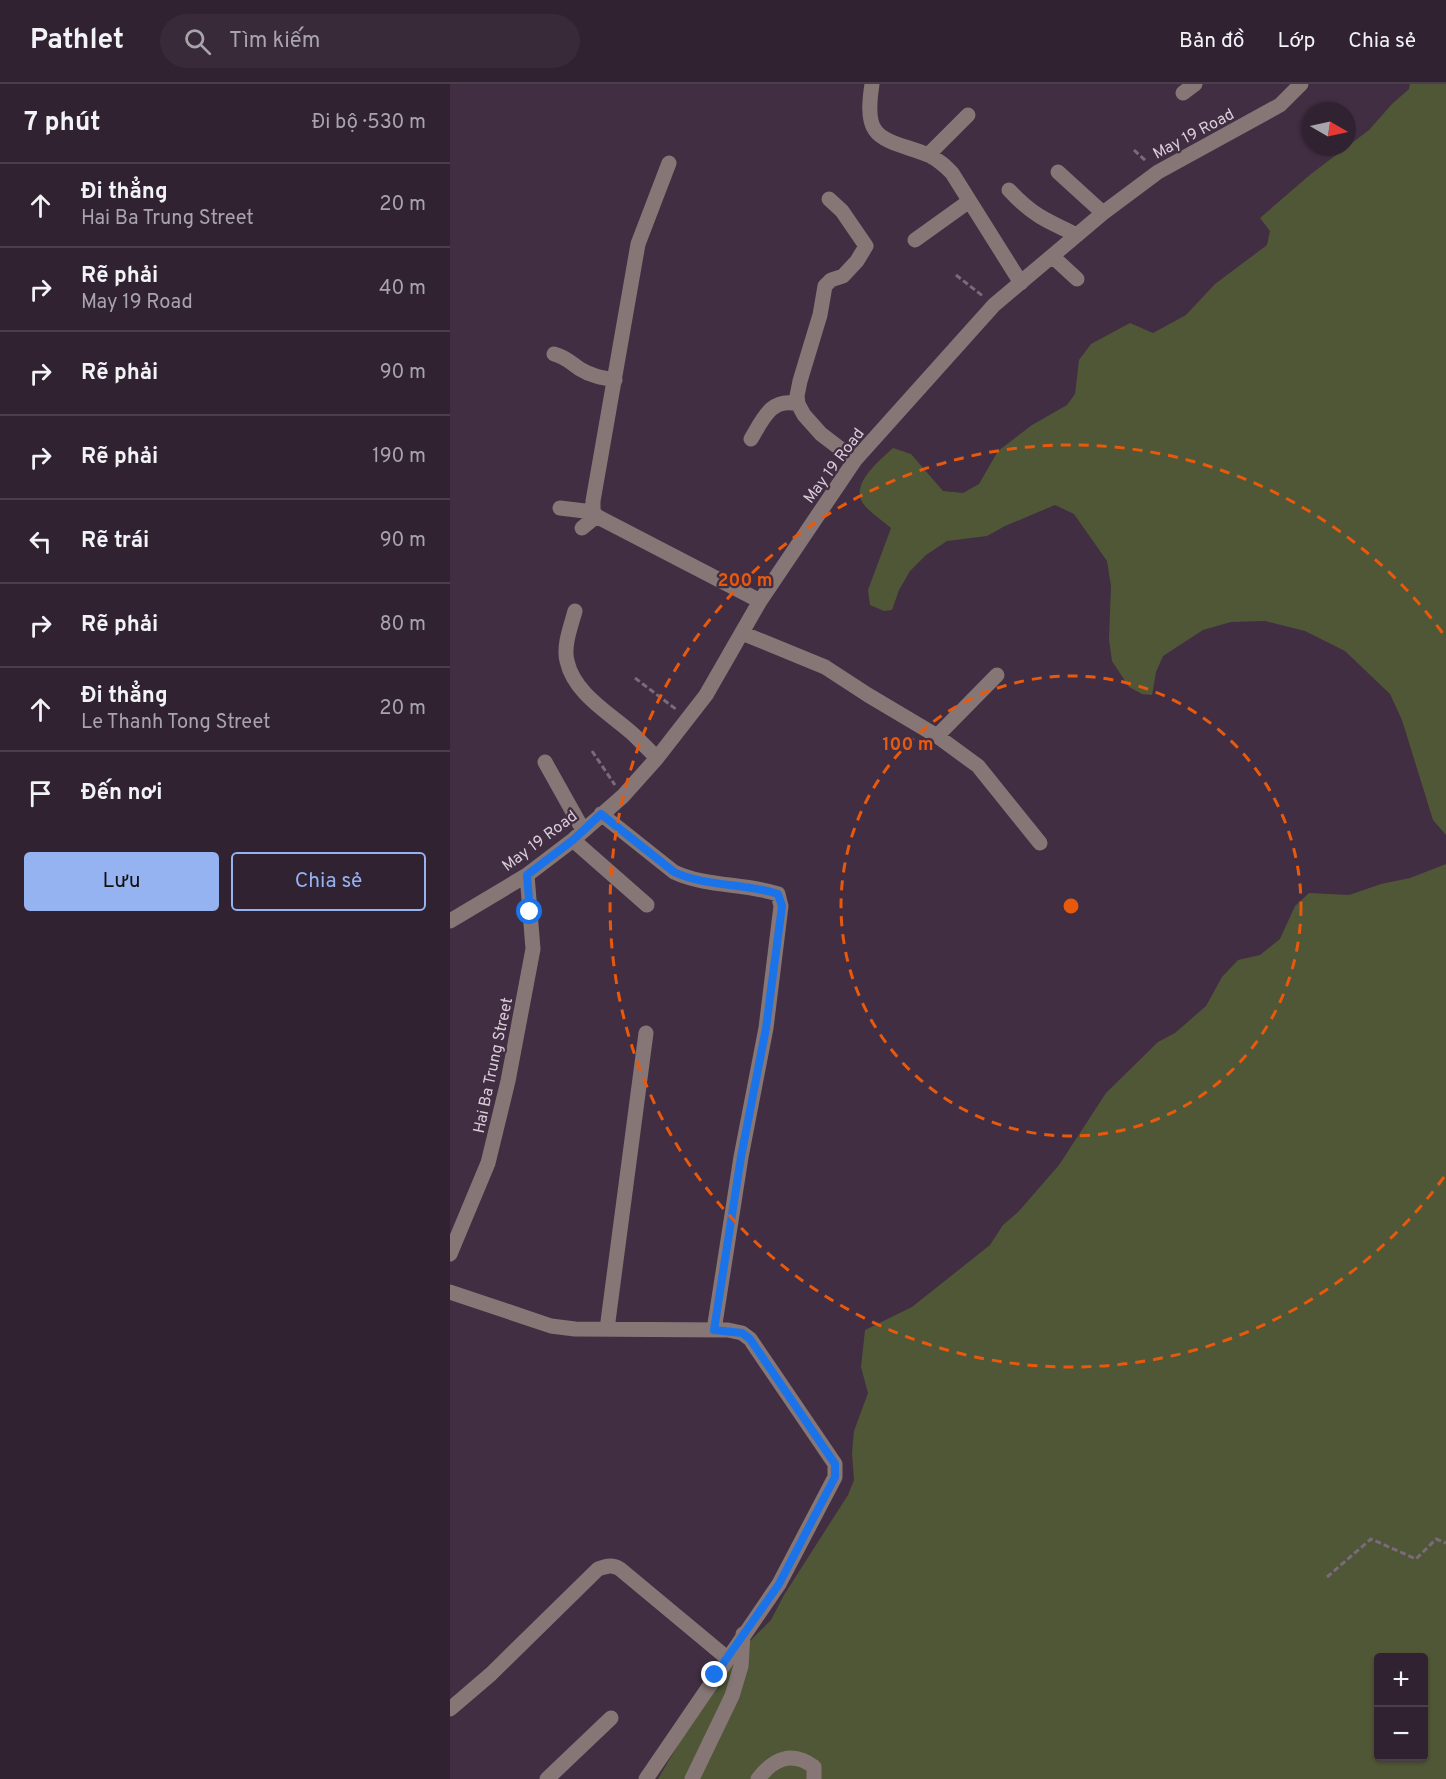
<!DOCTYPE html>
<html lang="vi">
<meta charset="utf-8">
<style>
body{margin:0;font-family:Overpass,sans-serif;background:#392a3a;color:#f1f3f6}
.controls{position:absolute;right:18px;bottom:18px;display:grid;overflow:hidden;border-radius:6px;box-shadow:0 2px 4px #0004}
.controls button{width:54px;height:54px;display:grid;place-items:center;padding:0;border:0;border-bottom:2px solid #4c3f4d;background:#312232;color:#f1f3f6;font:30px sans-serif}
.compass{position:absolute;left:852px;top:18px;width:54px;height:54px;border-radius:50%;background:#312232;box-shadow:0 2px 4px #0004;rotate:99deg}
.stop{position:absolute;width:18px;height:18px;margin:-14px;border:4px solid #1a73e8;border-radius:50%;background:#fff}
.stop.end{background:#1a73e8;border-color:#fff;box-shadow:0 2px 6px #0008}
.list{margin:0;padding:0;list-style:none}
h2{display:flex;justify-content:space-between;align-items:center;height:78px;margin:0;padding:0 24px;font-size:26px}
h2 small{font-size:20px;font-weight:400;color:#a8a4ac}
.list li{display:grid;grid-template-columns:39px 1fr auto;gap:18px;align-items:center;box-sizing:border-box;height:84px;padding:0 24px;border-top:2px solid #4c3f4d}
.list b{display:block;font-size:22px;white-space:nowrap}
.list p{margin:0;font-size:20px;white-space:nowrap;color:#a8a4ac}
.list em{font-size:20px;font-style:normal;color:#a8a4ac}
.actions{display:flex;gap:12px;padding:18px 24px}
.actions a{flex:1;padding:14px 0;border:2px solid #95b2f1;border-radius:6px;text-align:center;font-size:21px;color:#95b2f1}
.actions .main{background:#95b2f1;color:#111}
.icon{flex:none;width:33px;height:33px;fill:none;stroke:currentColor;stroke-width:2;stroke-linecap:round;stroke-linejoin:round}
.map{position:relative;flex:none;width:996px;height:1695px;overflow:hidden}
header{display:flex;align-items:center;gap:36px;box-sizing:border-box;height:84px;padding:0 30px;background:#312232;border-bottom:2px solid #4c3f4d}
header strong{font-size:28px}
nav{display:flex;gap:33px;margin-inline-start:auto;font-size:21px}
.search{width:420px;height:54px;background:#392a3a;display:flex;align-items:center;gap:15px;box-sizing:border-box;padding:0 21px;border-radius:33px;color:#a8a4ac;font-size:22px}
main{display:flex}
aside{flex:1;background:#312232}
.map>svg:first-child{display:block}
</style>
<header>
<strong>Pathlet</strong>
<div class="search"><svg class="icon" aria-label="search" viewBox="0 0 24 24"><circle cx="10" cy="10" r="6"/><path d="M15 15l6 6"/></svg>Tìm kiếm</div>
<nav><a>Bản đồ</a><a>Lớp</a><a>Chia sẻ</a></nav>
</header>
<main>
<aside>
<h2>7 phút<small>Đi bộ · 530 m</small></h2>
<ul class="list">
<li><svg class="icon" aria-label="ahead" viewBox="0 0 24 24"><path d="M12 20V5M6 11l6-6 6 6"/></svg><div><b>Đi thẳng</b><p>Hai Ba Trung Street</p></div><em>20 m</em></li>
<li><svg class="icon" aria-label="right" viewBox="0 0 24 24"><path d="M7 20v-9h11M14 6l5 5-5 5"/></svg><div><b>Rẽ phải</b><p>May 19 Road</p></div><em>40 m</em></li>
<li><svg class="icon" aria-label="right" viewBox="0 0 24 24"><path d="M7 20v-9h11M14 6l5 5-5 5"/></svg><div><b>Rẽ phải</b></div><em>90 m</em></li>
<li><svg class="icon" aria-label="right" viewBox="0 0 24 24"><path d="M7 20v-9h11M14 6l5 5-5 5"/></svg><div><b>Rẽ phải</b></div><em>190 m</em></li>
<li><svg class="icon" aria-label="left" viewBox="0 0 24 24"><path d="M17 20v-9H6M10 6l-5 5 5 5"/></svg><div><b>Rẽ trái</b></div><em>90 m</em></li>
<li><svg class="icon" aria-label="right" viewBox="0 0 24 24"><path d="M7 20v-9h11M14 6l5 5-5 5"/></svg><div><b>Rẽ phải</b></div><em>80 m</em></li>
<li><svg class="icon" aria-label="ahead" viewBox="0 0 24 24"><path d="M12 20V5M6 11l6-6 6 6"/></svg><div><b>Đi thẳng</b><p>Le Thanh Tong Street</p></div><em>20 m</em></li>
<li><svg class="icon" aria-label="arrive" viewBox="0 0 24 24"><path d="M6 21V4h12l-3 4 3 4H6"/></svg><div><b>Đến nơi</b></div></li>
</ul>
<div class="actions"><a class="main">Lưu</a><a>Chia sẻ</a></div>
</aside>
<div class="map">
<svg width="996" height="1695" viewBox="0 0 996 1695">
<rect width="100%" height="100%" fill="#412e42"/>
<!-- green -->
<path fill="#505736" fill-rule="evenodd" d="M960 0H996V751L983 736 952 636 940 610 895 567 855 547 815 537 781 538 753 546 713 572 706 588 702 611 692 610 679 603 662 577 659 555 661 502 657 477 624 430 605 421 555 442 537 452 497 457 476 471 460 487 449 506 442 526 434 527 420 521 418 506 441 444C433 437 422 430 415 422 397 402 430 376 443 364L461 370 493 407 513 409 529 400 548 367 582 341 617 321 625 310 629 276 641 260 680 239 703 249 736 231 765 200 817 161 820 147 810 134 861 90 919 46 942 20 959 5Z
M996 780V1695H208L272 1585 321 1536 334 1511 398 1411 404 1396 402 1369 404 1347 418 1309 411 1283 415 1246 462 1223 540 1161 553 1141 569 1127 609 1081 656 1009 708 958 725 949 756 922 772 893 788 876 810 871 830 855 845 822 859 809 899 811 931 800 960 794ZM928 1574H974V1672H928Z"/>
<g fill="none" stroke-linecap="round" stroke-linejoin="round">
<!-- path -->
<path stroke="#7a6a7b" stroke-width="3" stroke-dasharray="6 3" stroke-linecap="butt" d="M684 66 697 78
M506 191 534 213
M185 594 227 626
M142 667 165 701
M877 1493 921 1455 966 1475 986 1455 996 1459"/>
<!-- minor -->
<path stroke="#867776" stroke-width="15" d="M422 0C420 13 417 35 425 46 434 60 465 64 480 72 489 76 495 82 502 89L571 199
M733 9 745 0
M478 71 518 31
M219 79 188 160 143 417V428L148 433 310 517
M608 88 653 129
M559 106C582 131 597 137 627 151
M379 115 392 127 416 162 407 177 393 192 381 196 375 202 370 231 350 297 347 312 348 320 354 331 371 350 405 376
M465 156 518 118
M602 172 627 195
M104 270C116 273 121 279 130 285 141 292 153 294 165 296
M301 355C313 335 321 313 348 320
M110 424 143 428
M132 444 143 435 148 433
M125 527C121 542 113 562 117 577 124 610 161 630 184 651 192 659 199 666 207 674
M292 549 375 583 418 611 487 652 528 682 590 759
M487 652 547 591
M95 678 133 746
M151 730 224 788C256 803 294 799 328 810L331 822 316 944 291 1073 264 1246
M123 756 197 821
M0 837 77 791 123 756 173 712 207 674 256 611 310 517 405 376 544 221 653 129 708 88 830 21 851 0
M0 1170 38 1079 58 997 83 865 77 791
M0 1208 101 1242 125 1245 278 1246 292 1249 300 1255 385 1380V1393L329 1500 196 1695
M157 1245 196 949
M0 1625 41 1590 148 1485C157 1482 162 1480 170 1485L277 1574
M97 1695 161 1634
M242 1695 282 1612 291 1582 293 1550
M308 1695C323 1675 342 1666 364 1683V1695"/>
</g>
<g fill="none" stroke-linecap="round" stroke-linejoin="round">
<!-- route -->
<path stroke="#1a73e8" stroke-width="8" d="M80 828 77 791 123 756 151 730 224 788C256 803 295 799 328 810L332 822 316 944 291 1073 264 1246 292 1249 300 1255 385 1380V1393L329 1500 265 1591"/>
</g>
<!-- distance rings -->
<g fill="none" stroke="#e8590c" stroke-width="3" stroke-dasharray="10 8">
<circle cx="621" cy="822" r="230"/>
<path d="M994 1093A461 461 0 1 1 994 551"/>
</g>
<g text-anchor="middle" stroke-width="4.5" stroke-linejoin="round" paint-order="stroke">
<!-- street labels -->
<g font-size="16" fill="#d8cdd9" stroke="#412e42">
<text transform="translate(743 49) rotate(-28)" y="6">May 19 Road</text>
<text transform="translate(383 381) rotate(-53)" y="6">May 19 Road</text>
<text transform="translate(89 756) rotate(-37)" y="6">May 19 Road</text>
<text transform="translate(42 981) rotate(-78)" y="6">Hai Ba Trung Street</text>
</g>
</g>
<circle cx="621" cy="822" r="9" fill="#e8590c" stroke="#412e42" stroke-width="3"/>
<g font-size="18" text-anchor="middle" font-weight="bold" fill="#e8590c" stroke="#412e42" stroke-width="4.5" stroke-linejoin="round" paint-order="stroke">
<text x="295" y="502">200 m</text>
<text x="458" y="666">100 m</text>
</g>
</svg>
<div class="controls">
<button>+</button>
<button>−</button>
</div>
<svg class="compass" viewBox="-18 -18 36 36"><path d="M0-13l5 13h-10z" fill="#e53935"/><path d="M0 13l5-13h-10z" fill="#a8a4ac"/></svg>
<div class="stop" style="left:80px;top:828px"></div>
<div class="stop end" style="left:265px;top:1591px"></div>
</div>
</main>
